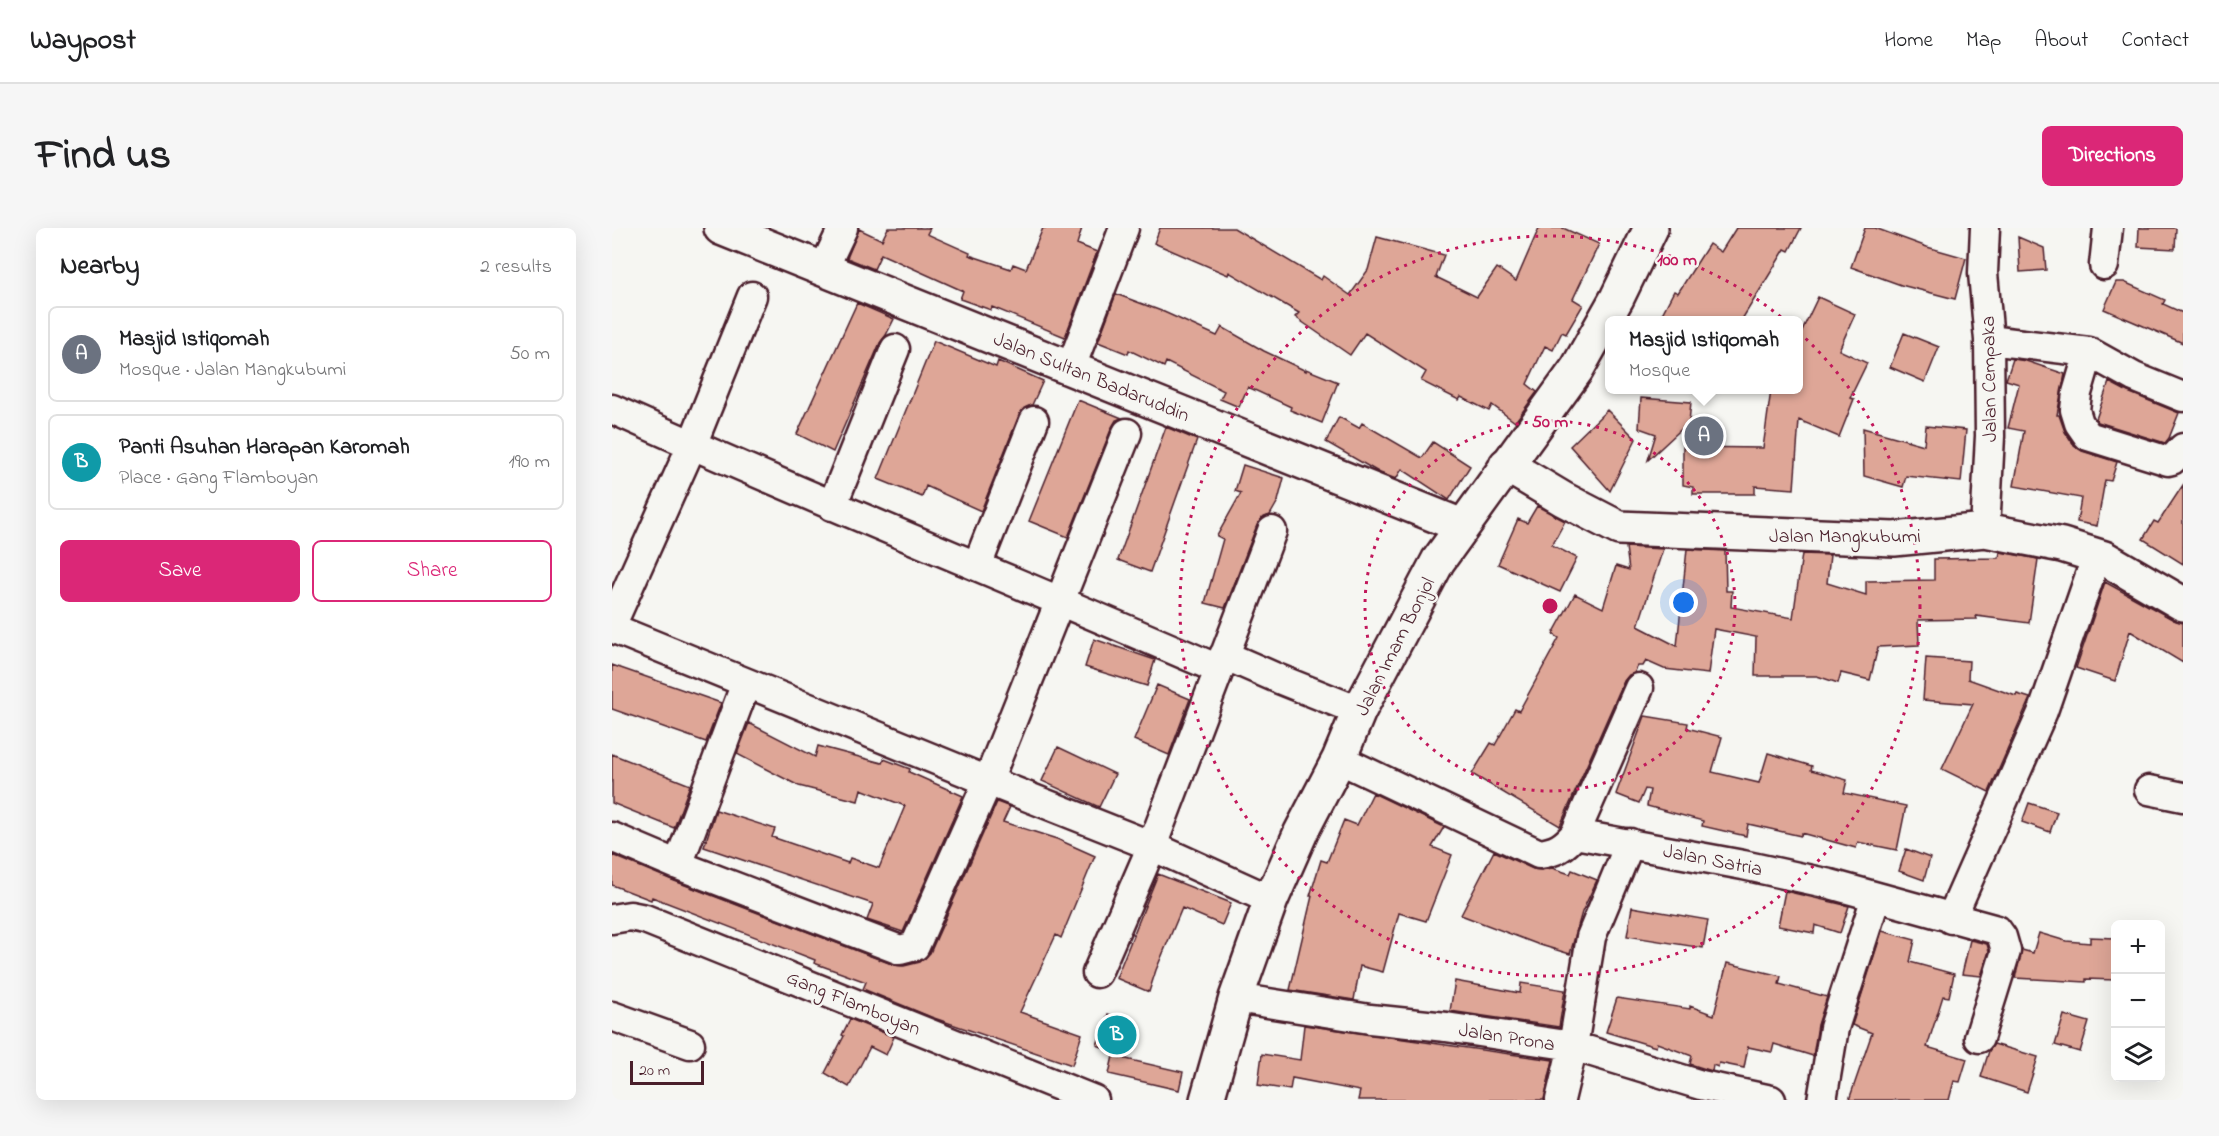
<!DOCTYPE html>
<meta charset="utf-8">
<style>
body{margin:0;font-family:"Indie Flower",sans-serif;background:#f6f6f6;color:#202124}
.controls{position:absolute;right:18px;bottom:18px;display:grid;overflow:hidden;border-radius:9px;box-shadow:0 6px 24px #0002}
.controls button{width:54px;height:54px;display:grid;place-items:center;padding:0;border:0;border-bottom:2px solid #e0e0e0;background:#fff;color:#202124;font:30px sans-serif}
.scale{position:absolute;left:18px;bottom:15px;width:74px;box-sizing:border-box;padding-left:6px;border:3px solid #4a1f2b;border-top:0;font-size:16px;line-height:21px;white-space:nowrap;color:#4a1f2b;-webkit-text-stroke:4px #f6f6f2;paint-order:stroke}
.you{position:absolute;left:1072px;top:375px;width:21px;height:21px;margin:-15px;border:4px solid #fff;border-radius:50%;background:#1a73e8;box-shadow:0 0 0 9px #1a73e833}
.badge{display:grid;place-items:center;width:39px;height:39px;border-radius:50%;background:#db2777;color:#fff;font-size:20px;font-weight:700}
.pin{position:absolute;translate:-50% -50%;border:3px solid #fff;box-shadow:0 2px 6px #0006}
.popup{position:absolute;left:993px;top:88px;width:198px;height:78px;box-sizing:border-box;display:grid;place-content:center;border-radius:9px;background:#fff;filter:drop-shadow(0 2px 4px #0005);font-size:20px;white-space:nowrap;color:#757577}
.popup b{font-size:22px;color:#202124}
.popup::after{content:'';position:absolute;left:50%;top:100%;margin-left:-12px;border:12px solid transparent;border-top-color:#fff}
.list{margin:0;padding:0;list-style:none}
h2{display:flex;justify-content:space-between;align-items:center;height:78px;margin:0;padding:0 24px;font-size:26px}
h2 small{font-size:20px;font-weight:400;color:#757577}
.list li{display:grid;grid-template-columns:39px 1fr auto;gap:18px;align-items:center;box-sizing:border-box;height:96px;margin:0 12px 12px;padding:0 12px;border:2px solid #e0e0e0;border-radius:9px}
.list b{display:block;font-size:22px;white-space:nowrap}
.list p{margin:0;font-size:20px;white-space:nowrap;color:#757577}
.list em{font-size:20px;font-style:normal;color:#757577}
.actions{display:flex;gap:12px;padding:18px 24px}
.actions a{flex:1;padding:14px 0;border:2px solid #db2777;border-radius:9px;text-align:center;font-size:21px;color:#db2777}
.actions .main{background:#db2777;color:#fff}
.icon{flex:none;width:33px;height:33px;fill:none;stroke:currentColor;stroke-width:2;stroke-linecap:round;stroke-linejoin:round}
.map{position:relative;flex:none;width:1571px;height:872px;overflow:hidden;border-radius:9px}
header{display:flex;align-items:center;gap:36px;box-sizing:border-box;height:84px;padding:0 30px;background:#fff;border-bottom:2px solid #e0e0e0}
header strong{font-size:28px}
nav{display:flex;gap:33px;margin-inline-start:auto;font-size:21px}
.intro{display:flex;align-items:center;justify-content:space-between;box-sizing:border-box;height:144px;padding:0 36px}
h1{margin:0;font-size:42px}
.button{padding:15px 27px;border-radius:9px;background:#db2777;color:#fff;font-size:21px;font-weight:700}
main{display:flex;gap:36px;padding:0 36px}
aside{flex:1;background:#fff;border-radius:9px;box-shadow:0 6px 24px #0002}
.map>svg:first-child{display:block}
</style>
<header>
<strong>Waypost</strong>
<nav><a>Home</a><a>Map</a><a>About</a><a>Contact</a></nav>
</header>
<div class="intro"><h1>Find us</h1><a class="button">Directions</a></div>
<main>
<aside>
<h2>Nearby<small>2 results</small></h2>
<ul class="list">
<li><span class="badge" style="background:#6b7280">A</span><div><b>Masjid Istiqomah</b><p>Mosque · Jalan Mangkubumi</p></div><em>50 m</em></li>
<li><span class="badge" style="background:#0f9aa8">B</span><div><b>Panti Asuhan Harapan Karomah</b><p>Place · Gang Flamboyan</p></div><em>190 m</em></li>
</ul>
<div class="actions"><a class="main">Save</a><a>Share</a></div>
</aside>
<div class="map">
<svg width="1571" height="872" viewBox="0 0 1571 872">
<rect width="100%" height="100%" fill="#f6f6f2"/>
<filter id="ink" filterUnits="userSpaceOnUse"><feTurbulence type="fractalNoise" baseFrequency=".0167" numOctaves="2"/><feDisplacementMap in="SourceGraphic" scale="12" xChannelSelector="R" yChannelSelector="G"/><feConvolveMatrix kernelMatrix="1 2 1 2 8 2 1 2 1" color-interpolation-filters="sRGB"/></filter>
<g filter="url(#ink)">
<!-- building -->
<path fill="#dea697" stroke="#4a1f2b" stroke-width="1.5" d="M276 0H318L315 6 358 25 357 27 399 41 401 36 414 41 431 0H470L465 16 485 24 453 109 380 79 379 82 348 71 351 63 269 26 262 41 235 30 247 1 270 12Z
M548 0H622L709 52 711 48 738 67 756 42 765 9 832 27 824 49 865 69 885 40 904 53 927 0H951L987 16 961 71 971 77 954 106 950 104 941 122 933 118 915 156 925 164 903 194 880 177 877 183 849 169 847 172 809 153 814 144 753 105 738 127 683 89 687 85 617 44 616 47 542 15Z
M1124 0H1189L1177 23 1173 21 1129 93H1062L1050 86 1062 63 1066 65 1097 16 1109 24Z
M1253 0H1263L1315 19 1354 30 1343 71 1289 57 1239 39Z
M1527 0H1564L1563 21 1526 19Z
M1406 9 1432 20 1434 42 1408 44Z
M1504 54H1512L1553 72 1551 76 1571 85V115L1492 81Z
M504 66 552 84 605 108 610 99 652 123 694 143V141L726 154 710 195 678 182 679 179 636 159 627 179 608 171 612 163 554 134 552 139 517 122 516 126 486 114Z
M1206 69 1243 86 1227 122 1255 135 1238 170 1242 171 1227 209 1187 192 1182 261 1143 258V266H1081V259L1071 257V219L1151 220 1159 162H1186V111Z
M245 75 282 91 274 107 268 115 221 224 185 206Z
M1292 105 1327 119 1313 154 1278 139Z
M322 113 384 139 386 133 431 153 420 177 412 180 407 187 369 283 314 258 310 269 266 251Z
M1401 131 1414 133 1453 146 1445 187H1447L1453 204 1462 217 1470 223 1505 234 1499 253 1493 252 1485 298 1465 294 1469 270 1402 258 1412 203 1396 200 1407 156 1394 152Z
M1497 154 1516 164 1567 185 1557 210 1553 215 1486 194 1484 191Z
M1029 170 1079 174 1077 194 1036 232 1044 206 1027 200Z
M466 172 510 190 504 192 500 199 456 309 417 293Z
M995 182 1024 211 998 263 958 218Z
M727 189 747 200 750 195 810 230 821 214 858 238 837 272 790 241 784 251 768 245 714 214Z
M1314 198 1354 202 1349 254 1294 248 1291 259 1252 248 1251 200 1312 217Z
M554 199 585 212 538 344 506 332Z
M631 237 672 250 666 273 658 287 650 290 645 297 613 380 593 375 611 311 605 308 629 265 623 263Z
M1571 257V336L1531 311 1542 293 1546 295Z
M925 278 953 293 940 317 965 330 948 364 886 336 906 291 915 295Z
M1014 319 1051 321 1026 398 1065 418 1075 321 1113 323 1114 363H1120L1119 379 1181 390 1190 326 1218 327 1215 355 1254 367V353L1322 352V331L1387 330 1388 324 1426 331 1417 395 1364 388 1365 391 1306 392 1307 417 1266 419 1258 452 1229 445 1226 455 1205 448H1143L1144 409 1102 401 1096 446 1052 441 1034 433 1031 438H1026L1022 445 1017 447 1012 453 948 598 860 546 879 515 883 517 903 481 907 483 947 410 941 406 963 366 991 380 1004 338 1017 342Z
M1493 354 1562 392 1571 395V435L1518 403 1503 453 1464 440Z
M482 411 543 432 535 458 473 439Z
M1314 430 1357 433 1356 451 1404 468 1405 466 1418 470 1377 564 1330 541 1361 476 1311 472Z
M0 437 109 475 94 514 0 481Z
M545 457 578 471 557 527 522 512Z
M1033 488 1076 495 1075 500 1110 509 1100 544 1147 555 1156 525 1200 538 1199 542 1235 552 1232 565 1294 578 1285 622 1246 614 1244 620 1189 605V608L1136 596 1134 608 1090 598 1091 593 1035 578 1038 562 1033 561 1027 575 1004 566Z
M137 495 203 529 206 518 270 535 272 531 298 541 297 544 351 568 291 704 255 692 261 676 92 619 104 582 163 601 160 609 236 635 238 630 267 640 293 578 249 561 246 573 187 558 125 526Z
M446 519 503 546 487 579 430 553Z
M0 526 78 557 62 600 0 575Z
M761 565 832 599 820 619 840 627 814 693 787 685 771 744 748 738 742 772 678 762 700 668H698L709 632 715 634 732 592 745 597Z
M385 574 398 579 391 594 445 611 483 628 449 710 444 707 408 784 470 806 460 837 319 789 251 761 254 754 202 735 203 732 40 669 39 672 0 657V627L60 652 282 737 292 738 308 734 318 725Z
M1417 575 1445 584 1438 604 1410 594Z
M1294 621 1318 630 1312 652 1287 643Z
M882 623 921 641 929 642 940 640 958 646 960 642 985 652 970 684 958 726 925 716 849 687Z
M546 646 619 675 610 697 570 680 544 742 537 764 504 750Z
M1173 663 1237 678 1228 705 1203 697 1202 705 1166 698Z
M1020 679 1096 692 1091 720 1015 708Z
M1270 703 1303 712 1298 734 1342 746 1337 769 1331 768 1315 819 1355 831 1348 854 1342 853 1337 872H1237L1260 805 1240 797Z
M1427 705 1454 713 1478 715V709L1503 710V752L1474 751V754L1403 750 1410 722 1421 725Z
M1358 712 1375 716 1377 723 1369 748 1350 746Z
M1115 735 1169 748 1167 756 1215 769 1206 797 1201 828 1162 816 1160 824 1136 819 1132 840 1107 835 1106 839 1101 837 1100 843 1078 836 1080 828 1045 815 1044 819 994 804 1005 770 1078 781V778L1102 787Z
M843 753 908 765 909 755 953 762 947 799 838 783Z
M496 786 525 797 514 828 485 817Z
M1452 787 1477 794 1468 824 1443 817Z
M238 791 282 809 274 827 258 819 237 859 213 845 232 808 230 807Z
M692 797 941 832 932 872H746L748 863 680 850 678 862 646 857 650 826 688 832Z
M1382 816 1426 829 1415 864 1369 849 1377 823Z
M501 828 571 844 567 862 497 846Z"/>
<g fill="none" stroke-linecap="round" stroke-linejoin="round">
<defs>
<path id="minor" d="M1373 0 1371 45 1377 112 1378 208 1373 302
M1492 37 1496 0
M212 40 231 0
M1377 112 1477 124 1465 165 1463 182 1467 195 1476 208 1556 233 1560 232 1571 220
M1477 124 1522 149 1571 169
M459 139 512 0
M0 181C200 272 405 353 606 441
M220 278 283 121
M365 338 422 193
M0 396 80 217 140 68
M0 400 376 553 515 205
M612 427 667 451 747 483
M727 531 927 626C944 624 952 619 963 606L1131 637 1218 656 1385 702 1390 709 1394 723 1367 810
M1537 562 1571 569
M963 606 1027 460
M0 609 66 637 288 722 303 718 376 553 540 618 660 303
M66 637 134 455
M0 691 18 688 33 691 482 872
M1339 691 1431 483 1485 327
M485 745 540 618 659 672
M624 770 758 791 834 799 961 818 1089 857 1159 872
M0 788 78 816
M948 872 961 818 979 709 1018 615
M1210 872 1222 800 1264 669"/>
<path id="tertiary" d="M109 0 850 298
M894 237 951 271 1007 300 1282 311 1373 302 1450 317 1492 330 1571 376"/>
<path id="trunk" d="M595 872 624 770 659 672 689 604 727 531 747 483 826 333 965 141 1005 70 1039 0"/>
</defs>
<!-- minor casing -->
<use href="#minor" stroke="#4a1f2b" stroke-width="33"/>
<!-- tertiary casing -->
<use href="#tertiary" stroke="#4a1f2b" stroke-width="38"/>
<!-- trunk casing -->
<use href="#trunk" stroke="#4a1f2b" stroke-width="38"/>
<!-- minor -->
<use href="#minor" stroke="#f6f6f2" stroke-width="28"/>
<!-- tertiary -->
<use href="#tertiary" stroke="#f6f6f2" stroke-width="33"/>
<!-- trunk -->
<use href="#trunk" stroke="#f6f6f2" stroke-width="33"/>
</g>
</g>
<!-- distance rings -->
<g fill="none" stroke="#c2185b" stroke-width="3" stroke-dasharray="3 6">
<circle cx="938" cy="378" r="185"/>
<circle cx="938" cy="378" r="370"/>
</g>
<g text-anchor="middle" stroke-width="5" stroke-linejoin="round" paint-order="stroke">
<!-- street labels -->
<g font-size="20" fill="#4a1f2b" stroke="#f6f6f2">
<text transform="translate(480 148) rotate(22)" y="7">Jalan Sultan Badaruddin</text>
<text transform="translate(1376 151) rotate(-91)" y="7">Jalan Cempaka</text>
<text x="1233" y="314">Jalan Mangkubumi</text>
<text transform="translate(782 418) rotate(-63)" y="7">Jalan Imam Bonjol</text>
<text transform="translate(1101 631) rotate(11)" y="7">Jalan Satria</text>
<text transform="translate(242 774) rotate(22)" y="7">Gang Flamboyan</text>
<text transform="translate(895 808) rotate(9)" y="7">Jalan Prona</text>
</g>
</g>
<circle cx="938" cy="378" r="9" fill="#c2185b" stroke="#f6f6f2" stroke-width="3"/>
<g font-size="18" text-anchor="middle" font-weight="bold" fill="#c2185b" stroke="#f6f6f2" stroke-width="5" stroke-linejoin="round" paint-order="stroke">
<text x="1065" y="37">100 m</text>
<text x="938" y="199">50 m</text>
</g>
</svg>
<div class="controls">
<button>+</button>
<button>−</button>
<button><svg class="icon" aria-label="layers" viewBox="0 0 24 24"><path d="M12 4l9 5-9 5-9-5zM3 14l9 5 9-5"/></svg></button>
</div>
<div class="scale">20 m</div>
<div class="you"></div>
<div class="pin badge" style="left:1092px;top:208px;background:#6b7280">A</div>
<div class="popup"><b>Masjid Istiqomah</b>Mosque</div>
<div class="pin badge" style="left:505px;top:807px;background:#0f9aa8">B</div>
</div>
</main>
